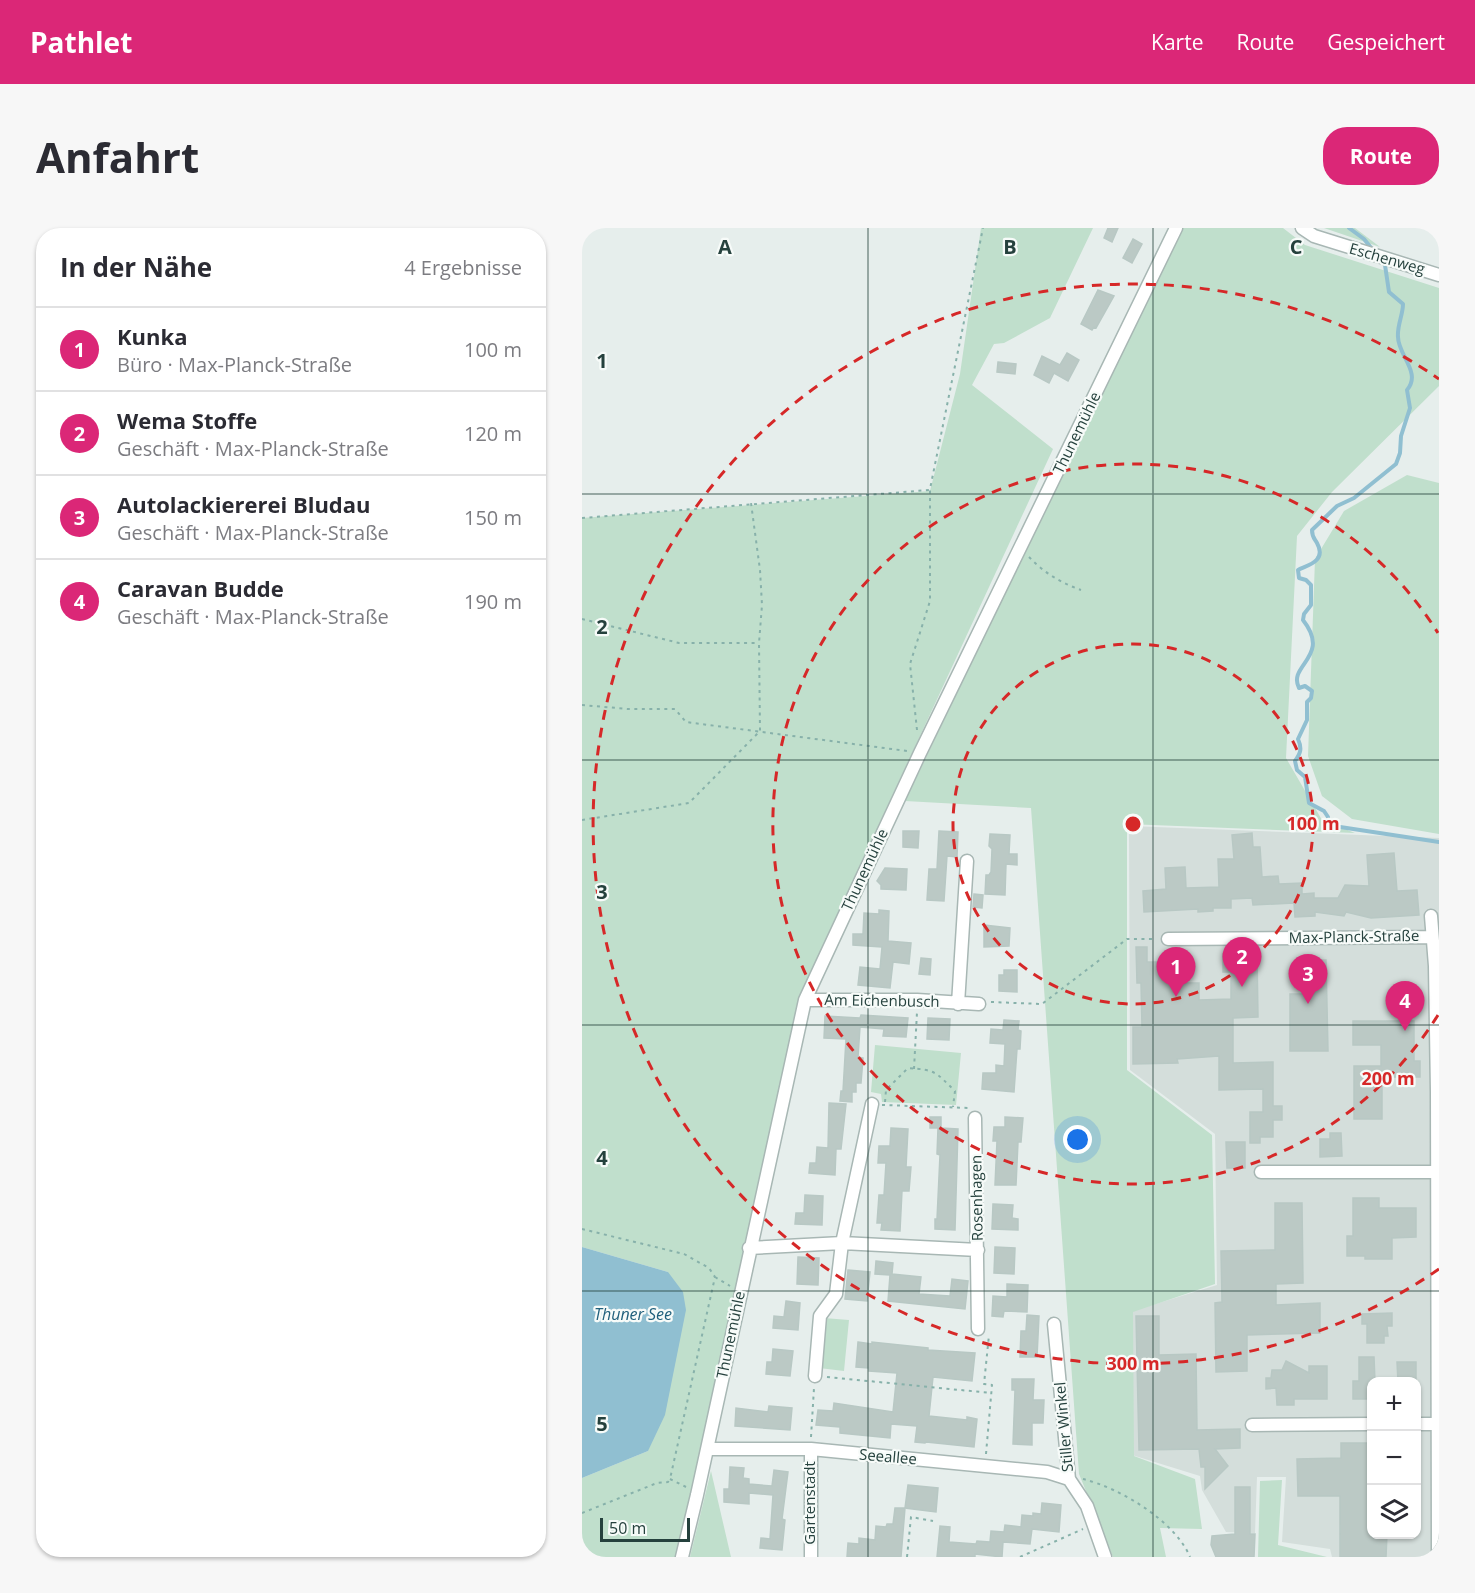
<!DOCTYPE html>
<html lang="de">
<meta charset="utf-8">
<style>
body{margin:0;font-family:"Open Sans",sans-serif;background:#f7f7f7;color:#2b2b33}
.controls{position:absolute;right:18px;bottom:18px;display:grid;overflow:hidden;border-radius:12px;box-shadow:0 2px 4px #0004}
.controls button{width:54px;height:54px;display:grid;place-items:center;padding:0;border:0;border-bottom:2px solid #e1e1e2;background:#fff;color:#2b2b33;font:30px sans-serif}
.scale{position:absolute;left:18px;bottom:15px;width:90px;box-sizing:border-box;padding-left:6px;border:3px solid #25413d;border-top:0;font-size:16px;line-height:21px;white-space:nowrap;color:#25413d;-webkit-text-stroke:4px #f7fbf9;paint-order:stroke}
.you{position:absolute;left:496px;top:912px;width:21px;height:21px;margin:-15px;border:4px solid #fff;border-radius:50%;background:#1a73e8;box-shadow:0 0 0 9px #1a73e833}
.badge{display:grid;place-items:center;width:39px;height:39px;border-radius:50%;background:#db2777;color:#fff;font-size:20px;font-weight:700}
.pin{position:absolute;translate:-50% -50px;filter:drop-shadow(0 2px 3px #0008)}
.pin::after{content:'';position:absolute;top:32px;width:21px;height:18px;background:inherit;clip-path:polygon(0 0,100% 0,50% 100%)}
.list{margin:0;padding:0;list-style:none}
h2{display:flex;justify-content:space-between;align-items:center;height:78px;margin:0;padding:0 24px;font-size:26px}
h2 small{font-size:20px;font-weight:400;color:#7c7c81}
.list li{display:grid;grid-template-columns:39px 1fr auto;gap:18px;align-items:center;box-sizing:border-box;height:84px;padding:0 24px;border-top:2px solid #e1e1e2}
.list b{display:block;font-size:22px;white-space:nowrap}
.list p{margin:0;font-size:20px;white-space:nowrap;color:#7c7c81}
.list em{font-size:20px;font-style:normal;color:#7c7c81}
.icon{flex:none;width:33px;height:33px;fill:none;stroke:currentColor;stroke-width:2;stroke-linecap:round;stroke-linejoin:round}
.map{position:relative;flex:none;width:857px;height:1329px;overflow:hidden;border-radius:24px}
header{display:flex;align-items:center;gap:36px;box-sizing:border-box;height:84px;padding:0 30px;background:#db2777;color:#fff}
header strong{font-size:28px}
nav{display:flex;gap:33px;margin-inline-start:auto;font-size:21px}
.intro{display:flex;align-items:center;justify-content:space-between;box-sizing:border-box;height:144px;padding:0 36px}
h1{margin:0;font-size:42px}
.button{padding:15px 27px;border-radius:24px;background:#db2777;color:#fff;font-size:21px;font-weight:700}
main{display:flex;gap:36px;padding:0 36px}
aside{flex:1;background:#fff;border-radius:24px;box-shadow:0 2px 4px #0004}
.map>svg:first-child{display:block}
</style>
<header>
<strong>Pathlet</strong>
<nav><a>Karte</a><a>Route</a><a>Gespeichert</a></nav>
</header>
<div class="intro"><h1>Anfahrt</h1><a class="button">Route</a></div>
<main>
<aside>
<h2>In der Nähe<small>4 Ergebnisse</small></h2>
<ul class="list">
<li><span class="badge">1</span><div><b>Kunka</b><p>Büro · Max-Planck-Straße</p></div><em>100 m</em></li>
<li><span class="badge">2</span><div><b>Wema Stoffe</b><p>Geschäft · Max-Planck-Straße</p></div><em>120 m</em></li>
<li><span class="badge">3</span><div><b>Autolackiererei Bludau</b><p>Geschäft · Max-Planck-Straße</p></div><em>150 m</em></li>
<li><span class="badge">4</span><div><b>Caravan Budde</b><p>Geschäft · Max-Planck-Straße</p></div><em>190 m</em></li>
</ul>
</aside>
<div class="map">
<svg width="857" height="1329" viewBox="0 0 857 1329">
<rect width="100%" height="100%" fill="#e6eeec"/>
<!-- built -->
<path fill="#d4dedb" fill-rule="evenodd" d="M547 598 857 610V1329H750L748 1321 700 1314 704 1249H675L673 1305 644 1304 620 1262 618 1248 550 1227 551 1083 635 1057 633 906 548 842ZM790 1154H834V1306H790Z"/>
<!-- green -->
<path fill="#c0dfcc" d="M399 0H511L468 90 422 115 412 116 390 157 471 221 218 767 166 1020 96 1329H0V1250L66 1223 86 1044 0 1019V290L348 263 378 146Z
M599 0H701L723 17 857 60V158L750 264 715 308 704 530 740 592 773 605 545 596V842L630 907 633 1056 551 1084 552 1228 613 1251 620 1301 578 1300 584 1329H531L497 1246 449 580 323 573Z
M742 0H773L798 19Z
M825 247 857 255V606L770 591 740 568 726 528 733 331 762 283Z
M293 817 379 825 374 877 300 874 299 866 289 864Z
M242 1090 267 1092 262 1143 237 1140Z
M129 1243 149 1329H108Z
M700 1252 696 1317 745 1329H676L678 1253Z"/>
<!-- water -->
<path fill="#90bfd1" d="M0 1019 86 1044 101 1064 104 1082 83 1187 66 1223 0 1250Z"/>
<g fill="none" stroke-linecap="round" stroke-linejoin="round">
<!-- stream -->
<path stroke="#90bfd1" stroke-width="4" d="M767 0 782 11 790 21
M801 34 803 37 807 64 821 76C821 87 815 97 816 109 816 127 840 145 825 162L828 180 819 208 818 225 814 236 772 270 755 278 730 302C730 309 732 310 735 315 745 333 726 337 716 342L717 350 724 352 729 357V377L722 386 721 392C750 429 705 437 717 460L723 458 730 463 729 470 725 474V492L716 511C720 520 719 525 713 533L715 542 723 549 727 575 742 583 746 589 745 597 857 614"/>
</g>
<!-- building -->
<path fill="#bbc9c5" stroke="#b8c8c4" stroke-width="1.5" d="M526 0H536L530 14 522 10Z
M551 11 560 16 550 35 541 30Z
M516 62 532 68 514 100 512 99 510 102 499 96Z
M485 125 497 132 486 153 472 145 467 155 452 147 460 128 478 137Z
M416 134 434 136 433 146 415 144Z
M321 603H337L336 620 321 619Z
M357 603 376 604 375 629 365 628 362 673 345 672 347 641H355Z
M670 605 671 619H678L680 649 696 648 697 656 720 655V666L732 665V670H756L763 657 787 658 785 627 812 625 815 663 835 662 837 687 789 690 764 684 762 688 733 684V688L713 689 712 675 671 677 670 670 649 671V680H631V683L616 684V681L562 684 561 663 584 661 583 640 603 639 604 660 637 659 636 631H652L650 607Z
M408 606 428 607 427 626H435V637L424 636 423 667 403 666 404 647H407L409 644 410 621 407 618Z
M303 640 325 641 324 662 299 661V657L295 653Z
M392 666 401 667 400 680 391 679Z
M297 682 307 683 306 713 329 715 327 736 311 734 308 760 276 757 278 739 298 741 300 719 271 717V706H281L282 685 297 686Z
M402 697 428 700 427 718 402 719Z
M554 719H565V734H582V746H594V755H617V772L649 771V744H641V726H675L676 789 651 790V835L691 834V878H700V892H691V909H678V915H668V884H681V861L637 862V828L595 831 596 835 551 836V799H560L559 755H555Z
M339 730 349 731 348 747 337 746Z
M726 732H744L746 823H708V766H727Z
M422 742H435V764L417 763V747H422Z
M279 787 326 790 324 809 301 808 302 801 278 799 276 829 281 830 279 855H274V864H270V874L258 873 259 863H261L264 811 242 810 243 788 278 790Z
M346 790 368 791 367 812 345 811Z
M422 792 437 793 436 802 439 803 438 821H435L432 864 400 861 401 845H414V837L422 838 423 816 408 815 409 801 421 802Z
M771 793H832V833H838V849H800V891H772V838H799V817H771Z
M247 875 264 876 259 921H254L253 947 227 945 228 935H234L235 919 246 920Z
M348 889H359V900L376 901 373 1002 353 1001V991H355L358 927 355 926 356 900H348Z
M423 889 441 890 439 914H436L434 957H413L415 913H411L412 899H423Z
M309 900 326 901 324 939H329L327 963H320L318 1003 299 1002 300 995H295L297 967H302L304 935H296L297 918H308Z
M748 905H759L760 928 738 929V911H748Z
M644 914H663V940H645Z
M223 967 241 968 240 997 213 996 214 985H222Z
M771 970H797V980H834V1009L810 1010V1031H783V1028H765V1008H771Z
M693 975H720L721 1055 694 1056V1077L738 1075V1105L665 1107V1143L634 1144 633 1075 640 1074 639 1023 693 1022Z
M411 976 431 977 430 990 436 991V1002L410 1001Z
M413 1019 433 1020 432 1046 412 1045Z
M216 1029 237 1030 236 1057 215 1056Z
M294 1033 311 1035 310 1046 339 1049 337 1066 368 1068 370 1051 386 1053 383 1081 306 1073 308 1047 293 1046Z
M266 1042 288 1044 285 1073 263 1071Z
M425 1056 446 1057 445 1084 422 1083 421 1089 410 1088 411 1068 425 1069Z
M204 1073 218 1075 216 1102 191 1100 192 1088 202 1089Z
M810 1085V1098H805L806 1108H802V1115H785V1096H780V1086Z
M445 1087 457 1088 455 1129H438L439 1103H444Z
M554 1088H577V1127L614 1126 615 1202 658 1201V1220L633 1221 646 1238 623 1261V1239H619L617 1221 557 1222Z
M276 1114 290 1116V1114L346 1120V1122L393 1125 390 1153 351 1149 347 1188 385 1192V1189L395 1191 392 1219 344 1214 343 1215 333 1214 335 1198 309 1196 308 1210 258 1205V1199L234 1197 236 1182 251 1183 252 1175 311 1184 315 1145 287 1143V1140L274 1139Z
M191 1121 211 1123 208 1148 184 1146 185 1134H190Z
M777 1129H792L793 1154H789V1171H771V1153H777Z
M704 1133 727 1145V1138H745V1171H712V1177H695L694 1160 684 1161V1150H689L690 1142H700Z
M815 1134H834V1154H816Z
M430 1151H452L451 1172H462L461 1195H450V1217L431 1216 433 1162H430Z
M187 1178 210 1180 208 1202 153 1198 154 1180 186 1184Z
M759 1215H789V1306H805L804 1329H758V1268H716L715 1231 759 1230Z
M148 1239 162 1240 161 1250 167 1251V1256L190 1258 192 1242 206 1244 200 1291 203 1292 200 1322 178 1320 179 1310 188 1311 191 1267 167 1265V1276L142 1274V1261H147Z
M326 1257 356 1260 354 1284 323 1280Z
M653 1259H668V1306H673L672 1329H634L629 1317 630 1308 653 1306Z
M460 1275 479 1277 477 1304 450 1301 448 1316 421 1314 420 1329 393 1326V1329H355L358 1298 368 1299 367 1314 394 1316 395 1313 408 1314 409 1303 422 1304 423 1297 439 1299 440 1287 451 1288V1285L459 1286Z
M313 1280H323L319 1329H265L266 1315 277 1316V1310L293 1312 294 1298 304 1299 305 1296H311Z"/>
<g fill="none" stroke-linecap="round" stroke-linejoin="round">
<defs>
<path id="street" d="M720 0 732 8 857 47
M849 688 853 738 855 864 856 1329
M586 711 850 709
M223 772H335L397 776
M376 776 385 633
M393 890 396 1101
M679 944H855
M167 1020 260 1015 396 1022
M472 1096 487 1251 505 1278 523 1329
M233 1148 238 1088 254 1066 260 1015 290 876
M834 1196H856
M670 1197 790 1196
M125 1221H229L465 1244 487 1251
M229 1221V1329
M100 1329 115 1267 223 772 338 525 594 0"/>
</defs>
<!-- street casing -->
<use href="#street" stroke="#a8b7b4" stroke-width="15"/>
<!-- path -->
<path stroke="#87b1aa" stroke-width="2" stroke-dasharray="3 4.5" stroke-linecap="butt" d="M0 290 347 262
M447 329C461 344 479 355 499 362
M0 391 97 415H177
M0 477 46 481H93L104 494 325 523
M335 502 328 436 348 373V261L401 0
M0 592 107 575 178 503 177 415 180 377 178 342 169 275
M409 774 460 776 545 711H573
M332 841 335 784
M303 874 304 862 326 840C355 842 353 844 373 863L371 879
M300 877 387 880
M0 1001 102 1026 127 1040 133 1049 88 1251
M133 1049 148 1058
M245 1149 409 1165
M229 1209 232 1160
M404 1226 410 1157 402 1156 407 1107
M88 1251 104 1259
M501 1251C538 1260 593 1293 608 1329
M0 1285 75 1255 86 1254 88 1251
M325 1329 329 1289 351 1293
M438 1329 501 1301"/>
<!-- street -->
<use href="#street" stroke="#fff" stroke-width="12"/>
</g>
<!-- grid -->
<path fill="none" stroke="#25413d" stroke-width="1.5" stroke-opacity="0.55" d="M286 0V1329M571 0V1329M0 266H857M0 532H857M0 797H857M0 1063H857"/>
<!-- distance rings -->
<g fill="none" stroke="#d62828" stroke-width="3" stroke-dasharray="10 8">
<circle cx="551" cy="596" r="180"/>
<path d="M856 787A360 360 0 1 1 856 405"/>
<path d="M857 1041A540 540 0 1 1 857 151"/>
</g>
<g text-anchor="middle" stroke-width="4.5" stroke-linejoin="round" paint-order="stroke">
<!-- street labels -->
<g font-size="15" fill="#25413d" stroke="#f7fbf9">
<text transform="translate(805 31) rotate(16)" y="5">Eschenweg</text>
<text transform="translate(495 205) rotate(-64)" y="5">Thunemühle</text>
<text transform="translate(283 642) rotate(-65)" y="5">Thunemühle</text>
<text transform="translate(772 709) rotate(-1)" y="5">Max-Planck-Straße</text>
<text transform="translate(300 773) rotate(1)" y="5">Am Eichenbusch</text>
<text transform="translate(395 970) rotate(-91)" y="5">Rosenhagen</text>
<text transform="translate(149 1107) rotate(-78)" y="5">Thunemühle</text>
<text transform="translate(482 1199) rotate(-95)" y="5">Stiller Winkel</text>
<text transform="translate(306 1229) rotate(5)" y="5">Seeallee</text>
<text transform="translate(228 1275) rotate(-90)" y="5">Gartenstadt</text>
</g>
<!-- water labels -->
<g font-size="16" font-style="italic" fill="#20607c" stroke="#f7fbf9">
<text x="51" y="1092">Thuner See</text>
</g>
</g>
<g font-size="20" text-anchor="middle" font-weight="bold" fill="#25413d" stroke="#f7fbf9" stroke-width="4.5" stroke-linejoin="round" paint-order="stroke">
<text x="143" y="26">A</text>
<text x="428" y="26">B</text>
<text x="714" y="26">C</text>
<text x="20" y="140">1</text>
<text x="20" y="406">2</text>
<text x="20" y="671">3</text>
<text x="20" y="937">4</text>
<text x="20" y="1203">5</text>
</g>
<circle cx="551" cy="596" r="9" fill="#d62828" stroke="#f7fbf9" stroke-width="3"/>
<g font-size="18" text-anchor="middle" font-weight="bold" fill="#d62828" stroke="#f7fbf9" stroke-width="4.5" stroke-linejoin="round" paint-order="stroke">
<text x="731" y="602">100 m</text>
<text x="806" y="857">200 m</text>
<text x="551" y="1142">300 m</text>
</g>
</svg>
<div class="controls">
<button>+</button>
<button>−</button>
<button><svg class="icon" aria-label="layers" viewBox="0 0 24 24"><path d="M12 4l9 5-9 5-9-5zM3 14l9 5 9-5"/></svg></button>
</div>
<div class="scale">50 m</div>
<div class="you"></div>
<div class="pin badge" style="left:594px;top:769px">1</div>
<div class="pin badge" style="left:660px;top:759px">2</div>
<div class="pin badge" style="left:726px;top:776px">3</div>
<div class="pin badge" style="left:823px;top:803px">4</div>
</div>
</main>
